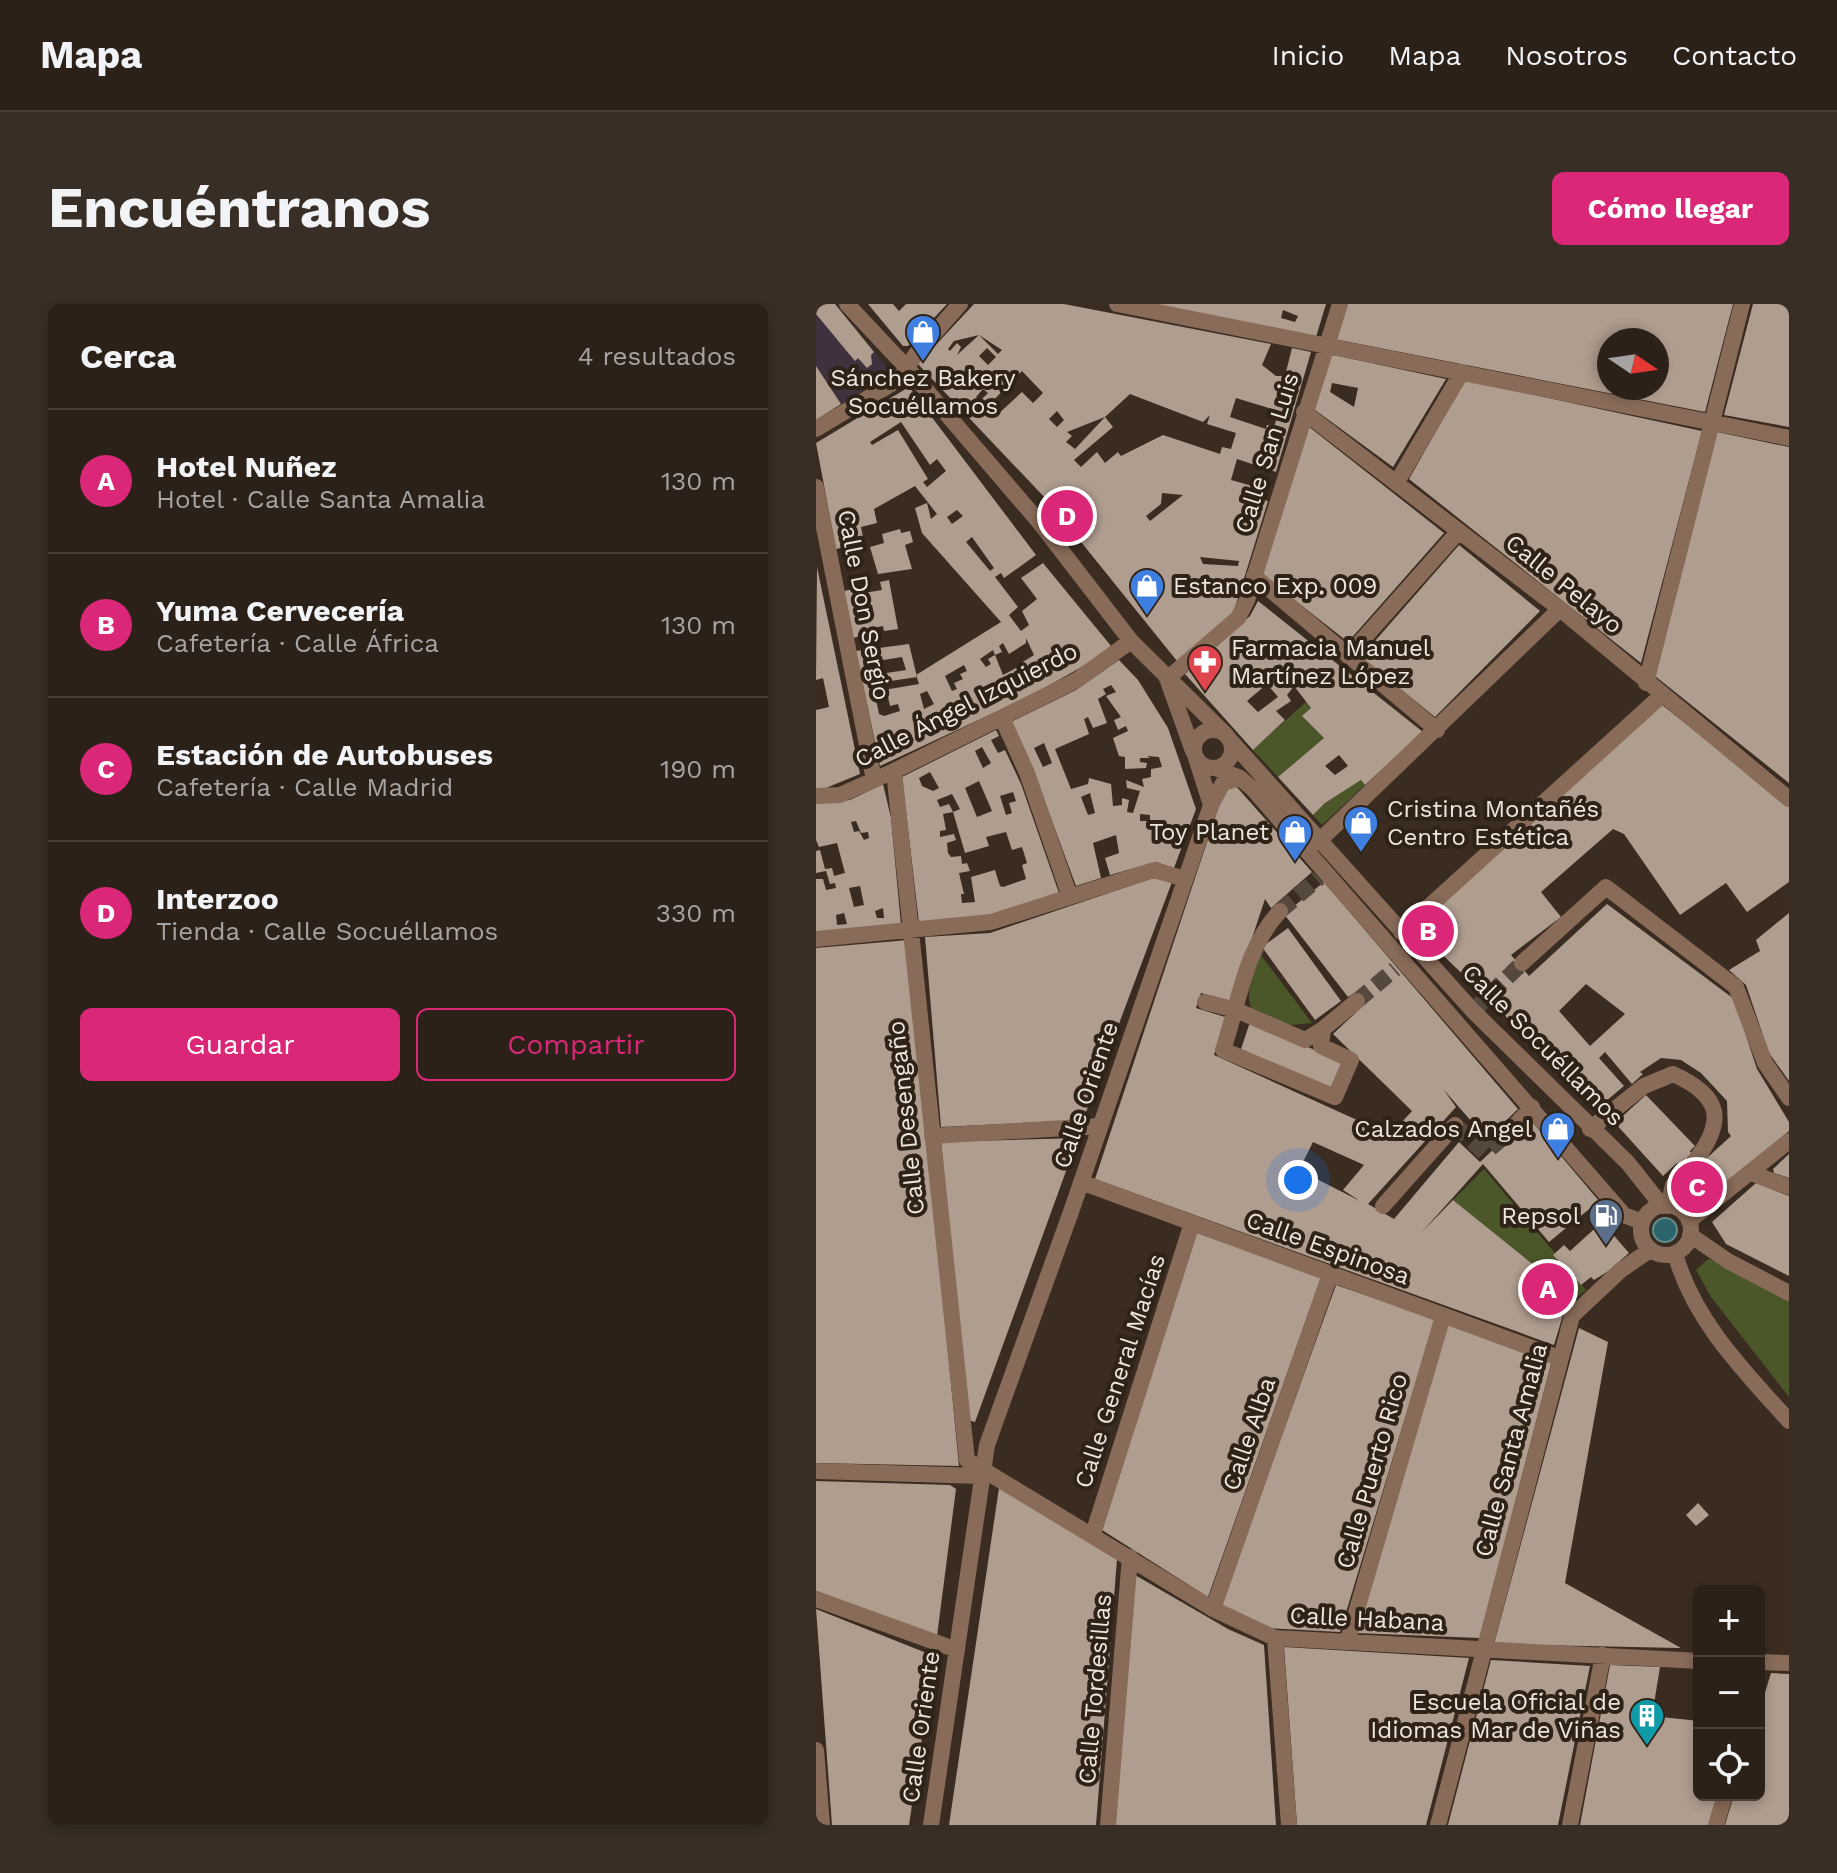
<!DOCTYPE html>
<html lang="es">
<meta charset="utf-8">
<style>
body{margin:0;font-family:"Work Sans",sans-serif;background:#382e25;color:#f1f3f6}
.controls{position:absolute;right:24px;bottom:24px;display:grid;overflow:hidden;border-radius:12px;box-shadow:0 4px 12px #0003}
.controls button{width:72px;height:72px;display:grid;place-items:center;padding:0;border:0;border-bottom:2px solid #483e37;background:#2c2118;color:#f1f3f6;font:40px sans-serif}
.compass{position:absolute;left:781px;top:24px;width:72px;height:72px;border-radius:50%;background:#2c2118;box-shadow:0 4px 12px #0003;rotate:103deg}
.you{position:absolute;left:482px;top:876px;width:28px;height:28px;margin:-20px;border:6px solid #fff;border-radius:50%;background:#1a73e8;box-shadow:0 0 0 12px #1a73e833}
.badge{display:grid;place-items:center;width:52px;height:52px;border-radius:50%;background:#db2777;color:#fff;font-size:26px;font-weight:700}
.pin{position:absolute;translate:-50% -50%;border:4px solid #fff;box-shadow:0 2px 8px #0006}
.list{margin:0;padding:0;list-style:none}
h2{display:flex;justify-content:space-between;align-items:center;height:104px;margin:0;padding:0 32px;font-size:34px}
h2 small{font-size:26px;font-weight:400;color:#a6a3a2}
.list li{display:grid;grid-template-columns:52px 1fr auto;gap:24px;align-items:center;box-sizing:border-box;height:144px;padding:0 32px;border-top:2px solid #483e37}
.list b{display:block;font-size:30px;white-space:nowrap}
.list p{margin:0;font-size:26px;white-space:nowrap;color:#a6a3a2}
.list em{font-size:26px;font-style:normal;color:#a6a3a2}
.actions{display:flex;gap:16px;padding:24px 32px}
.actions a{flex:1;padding:18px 0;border:2px solid #db2777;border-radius:12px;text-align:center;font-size:28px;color:#db2777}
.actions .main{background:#db2777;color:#fff}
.icon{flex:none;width:44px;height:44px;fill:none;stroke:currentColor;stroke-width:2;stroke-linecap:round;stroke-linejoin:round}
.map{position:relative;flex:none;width:973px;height:1521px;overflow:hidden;border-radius:12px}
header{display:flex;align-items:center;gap:48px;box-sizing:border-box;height:112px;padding:0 40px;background:#2c2118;border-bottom:2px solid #483e37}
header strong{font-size:38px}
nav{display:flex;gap:44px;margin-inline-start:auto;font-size:28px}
.intro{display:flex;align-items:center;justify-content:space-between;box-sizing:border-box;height:192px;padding:0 48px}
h1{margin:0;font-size:56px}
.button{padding:20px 36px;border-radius:12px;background:#db2777;color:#fff;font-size:28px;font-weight:700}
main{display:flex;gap:48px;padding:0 48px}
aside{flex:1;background:#2c2118;border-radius:12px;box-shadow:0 4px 12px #0003}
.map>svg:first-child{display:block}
</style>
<header>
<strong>Mapa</strong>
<nav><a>Inicio</a><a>Mapa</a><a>Nosotros</a><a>Contacto</a></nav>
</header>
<div class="intro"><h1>Encuéntranos</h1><a class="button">Cómo llegar</a></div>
<main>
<aside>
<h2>Cerca<small>4 resultados</small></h2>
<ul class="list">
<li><span class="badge">A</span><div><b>Hotel Nuñez</b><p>Hotel · Calle Santa Amalia</p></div><em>130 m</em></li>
<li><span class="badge">B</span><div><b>Yuma Cervecería</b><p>Cafetería · Calle África</p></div><em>130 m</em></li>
<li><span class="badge">C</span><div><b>Estación de Autobuses</b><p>Cafetería · Calle Madrid</p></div><em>190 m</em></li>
<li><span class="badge">D</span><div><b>Interzoo</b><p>Tienda · Calle Socuéllamos</p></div><em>330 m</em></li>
</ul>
<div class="actions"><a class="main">Guardar</a><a>Compartir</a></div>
</aside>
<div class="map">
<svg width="973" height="1521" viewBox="0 0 973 1521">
<rect width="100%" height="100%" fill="#3a2c20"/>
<!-- education -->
<path fill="#3f313e" d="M0 0H19L76 69 25 100 0 62Z"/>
<!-- green -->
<path fill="#4c5729" d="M490 398 495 404 487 412 508 434 462 473 437 446Z
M545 476 549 481 506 521 497 511 509 499Z
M444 650 496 719 475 721 437 708C427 689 438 670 444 650Z
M668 865 770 986 760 995 637 896Z
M892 955 913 959 973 992V1093L895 993 880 966Z"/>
<!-- water -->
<path fill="#2b656b" stroke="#668b8d" stroke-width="2" d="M837 926a12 12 0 1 1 24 0a12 12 0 1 1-24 0Z"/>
<!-- building -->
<path fill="#af9d8f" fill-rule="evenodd" d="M0 0H19L58 48 55 51 56 60 51 64 42 54 39 57 0 10Z
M52 0H77L83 7 90 0H131L92 42H87Z
M158 0H248L455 40 446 61 460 72H469L476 44 495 48 460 168 421 155 415 176 451 186 448 196 452 197 417 310 361 357 232 197 102 60ZM163 31 186 46 182 50ZM163 31 141 51 145 43 141 39 134 47 132 45 138 37ZM171 44 180 53 172 61 163 52ZM206 67 227 89 217 99 206 88 180 112 171 103ZM167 85 172 89 164 97 160 93ZM314 90 387 118 394 111 391 120 420 129 415 145 406 143 404 150 347 131 305 152 302 148 289 159 281 148 265 163 258 156 297 123 289 113 259 145 250 138 256 132 251 128 289 113ZM420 94 463 107 458 123 451 121 450 125 414 113ZM241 107 248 116 241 123 233 115ZM346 189 367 191 334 217 330 212 345 200ZM384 253 423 257 422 262 387 260Z
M339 0H510L500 33ZM467 6 482 12 479 18 465 14Z
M531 0H917L889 108 518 35ZM793 36H841V84H793Z
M937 0H973V123L908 111Z
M513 50 630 75 577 163 495 103ZM516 79 542 84 538 103 514 88Z
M0 62 25 100 0 116Z
M649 76 886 127 825 359 593 175Z
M93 83 220 251 188 274 185 269 179 273 202 303 193 311 205 327 213 321 206 307 221 295 205 274 227 259 295 342 278 356 214 392 64 462 40 347 93 340 101 373 55 380 56 388 103 380 100 371 185 318 106 229 99 204 111 199 115 215 121 210 99 182 58 205 61 219 45 223 48 239 20 245 0 139ZM85 118 114 161 121 155 130 167 111 183 107 178 112 175 82 126 56 141 54 138ZM141 206 147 212 136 220 131 213ZM156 233 178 264 174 267 150 238ZM210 334 218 351 205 359 217 377 209 383 200 364 187 371 179 351 172 355 175 360 170 363 164 355 177 346 179 351 186 348 183 342 187 339 193 350 210 339ZM86 353 90 366 64 370 61 357ZM148 361 151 367 144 370 147 375 138 379 141 385 136 387 129 372ZM111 387 118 400 108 405 104 390ZM72 393 74 402 82 400 84 407 68 412 63 410 60 395Z
M492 122 628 229 532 338 444 269Z
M901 128 973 143V479L839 372Z
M84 225 85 229 94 227 97 238 89 241 96 265 62 270 54 243 68 239 66 230Z
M643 241 724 307 619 413 545 353Z
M1 263 44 470 5 486 0 484V406L13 403 7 374 0 376Z
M73 276 82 325 68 327 67 322 48 326 49 331 37 334 28 287 41 284 42 290 66 286 64 278Z
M442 297 607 428 549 481 545 476 509 499 497 511 462 473 508 434 486 412 495 404 478 382 471 391 475 397 460 407 469 416 437 446 369 370 434 312ZM451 380 462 393 442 408 431 397ZM523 451 532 462 519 471 509 462Z
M303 356 322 376 352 424 380 505 358 564 340 558 294 571 289 554 303 549 300 531 277 539 285 574 260 582 218 468 195 418 260 386ZM295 381 300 388 290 392 305 413 298 416 302 426 310 422 312 427 297 434 303 452 309 453V465L330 464 331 459 324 458V454H334L331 452 343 453 346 463 335 465V473L326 475 328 483 310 476 311 484 324 487 317 509 311 508 313 496 306 494V501L297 502 295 480 273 474 272 480 255 485 239 445 273 430 268 415 272 413 277 424 291 419 282 395 290 390 287 385ZM228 439 236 459 227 463 218 444ZM274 489 279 509 272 511 265 493ZM324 510 334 511V517H324Z
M845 400 973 502V578L931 608 910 579 864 611 808 530 797 525 725 588 745 613 695 651 713 672 791 600 918 695 941 765 973 818V827L888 898 865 871 861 859 847 872 799 819 830 791 879 842 874 847 882 862 915 832 912 828 911 797 885 769 865 756 845 754 824 768 827 770 816 780 789 748 783 754 808 782 783 803 598 623ZM770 680 809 710 774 742 743 707Z
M180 426 183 432 175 436 182 449 189 446 205 480 243 589 166 614 103 619 86 473ZM166 443 175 459 167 464 159 447ZM114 468 123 484 117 487 106 482 103 474ZM163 477 176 507 161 513 149 484ZM197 488 200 497 193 499 196 509 190 511 184 492ZM136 490 144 505 137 508 149 549 173 542 170 533 190 528 196 546 206 543 211 559 206 561 210 575 187 583 184 582 179 566 155 573 159 598 146 599 145 590H148L143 569 154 567 151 559 146 560 145 552 135 553 132 549 131 539 140 536 138 530 124 533V527L130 526 127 510 137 508 133 500 124 503 121 496Z
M67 480 75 514 85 621 0 628V575H7L10 586 20 584 19 579 14 580 10 567 0 569V547L4 546 9 565 16 564 18 572 29 569 21 539 3 543 0 536V499L34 496ZM40 517 45 529 52 528 53 534 48 536 43 527 38 528 35 518ZM44 582 48 601 38 603 33 584ZM67 604 68 614H61L59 607ZM28 609 31 620 21 621 20 611Z
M419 481 496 568 455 604 449 595 415 697 385 689 380 704 409 713 398 751 574 831 596 807 517 730 549 700 538 689 532 693 468 610 508 578 702 805 671 835 627 785 640 803 552 900 578 915 643 838 664 858 712 813 783 897 733 938 667 860 605 929 637 896 760 995 749 1004 738 1041 279 875 409 484ZM497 838 548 861 527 886 544 897 483 866Z
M340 573 356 578 267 816 125 823 109 633 174 629Z
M973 609V777L953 749 930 681 913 666 944 647 940 636Z
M472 624 525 697 499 716 446 643Z
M92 636 143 1162 0 1159V644Z
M434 718 529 759 518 786 425 745Z
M262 834 159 1118 152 1116 125 838Z
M973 850V874L958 869 957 865Z
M940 879 973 892V972L910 940 896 918Z
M786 918 813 949 791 968 778 976 775 973 765 981 737 951 748 941 754 947Z
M381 929 505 973 392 1293 286 1226Z
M520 981 619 1015 524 1328 449 1324 405 1301Z
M632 1021 736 1056 664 1334 539 1329Z
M763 1024 792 1038 749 1279 865 1344 678 1340Z
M0 1177 134 1181 140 1185 121 1332 0 1287Z
M183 1184 301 1255 280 1521H133Z
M882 1199 893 1211 880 1222 870 1211Z
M319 1271 412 1325 448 1341 460 1521H298Z
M0 1305 118 1352 93 1521H16Z
M468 1343 653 1354 610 1521H481Z
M675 1356 774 1362 742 1521H632Z
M794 1361 844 1363 836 1412 883 1417V1491H904L894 1521H764Z
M955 1369 973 1370V1521H909L918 1491H943V1408Z"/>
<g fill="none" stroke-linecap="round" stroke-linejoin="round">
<!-- minor-tunnel -->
<path stroke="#55483c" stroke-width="16" stroke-dasharray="16 8" stroke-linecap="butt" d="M464 607 503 574
M541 697 579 665
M657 707 706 659
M639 821 669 849 690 831"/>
<!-- minor -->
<path stroke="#886b59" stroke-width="16" d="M31 0 92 65 224 219 315 337 410 431
M301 0 973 134
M488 108 744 305 973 495
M0 125 82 76 100 50 144 0
M581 178 646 68
M0 183 58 476
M438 272 621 426
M532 352 643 227
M351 375 422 314 431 296 524 0
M830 379 926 0
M353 380 377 447
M186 414 211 469 254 593
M378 445a19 19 0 1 1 38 0a19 19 0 1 1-38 0Z
M414 436 657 707 812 859 846 902
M380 454 395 501
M400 464 424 474 437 485 808 911 826 918
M78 467 151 1156 397 1305 459 1334 883 1357
M0 492 24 491 78 467 261 376 315 337
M502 538 744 305
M464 607C429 644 423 699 407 746L519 793 535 756 505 742 507 725
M585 628 845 392
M0 635 175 618 338 566 369 575
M706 659 790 583 920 683 949 759 973 794
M389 698 420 706 489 736 507 725 541 697
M774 825 828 782 857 770C906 792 910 817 878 858
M690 831 716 803
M116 832 283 822
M935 869 973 883
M265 878 743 1054
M825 926a25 25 0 1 1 50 0a25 25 0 1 1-50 0Z
M567 902 639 821
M852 902 857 881 865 871
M873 917 973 837
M874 931 912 957 973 989
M859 949C877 1016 928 1067 973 1117
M0 1167 166 1172
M277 1230 376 919
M0 1295 141 1346
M397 1305 514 971
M459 1334 473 1521
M532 1336 627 1012
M943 1358 973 1359
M0 1446 6 1521
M115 1521 171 1141 256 905 395 501 407 479 424 474
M292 1521 314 1253
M622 1521 756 1012 805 966 834 946
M754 1521 787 1351
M900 1521 909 1491"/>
</g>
<!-- icons -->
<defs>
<symbol id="shop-pin" viewBox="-11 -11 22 30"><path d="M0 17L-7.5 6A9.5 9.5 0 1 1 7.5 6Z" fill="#3f7fe0" stroke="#2f2216"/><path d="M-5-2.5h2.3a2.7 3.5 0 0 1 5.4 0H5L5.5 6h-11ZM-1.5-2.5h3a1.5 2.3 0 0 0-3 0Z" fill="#fff"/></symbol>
<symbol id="pharmacy-pin" viewBox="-11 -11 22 30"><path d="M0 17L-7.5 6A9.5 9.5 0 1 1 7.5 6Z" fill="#e0444e" stroke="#2f2216"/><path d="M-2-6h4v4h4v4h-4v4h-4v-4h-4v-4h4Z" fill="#fff"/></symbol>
<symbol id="fuel-pin" viewBox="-11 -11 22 30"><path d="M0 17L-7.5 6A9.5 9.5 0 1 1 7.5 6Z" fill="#5c6f8a" stroke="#2f2216"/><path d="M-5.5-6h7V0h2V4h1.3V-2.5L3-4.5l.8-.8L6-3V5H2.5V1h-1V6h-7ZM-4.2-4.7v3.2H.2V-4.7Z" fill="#fff"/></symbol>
<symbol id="building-pin" viewBox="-11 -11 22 30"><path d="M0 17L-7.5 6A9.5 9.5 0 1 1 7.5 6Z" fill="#0f9aa8" stroke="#2f2216"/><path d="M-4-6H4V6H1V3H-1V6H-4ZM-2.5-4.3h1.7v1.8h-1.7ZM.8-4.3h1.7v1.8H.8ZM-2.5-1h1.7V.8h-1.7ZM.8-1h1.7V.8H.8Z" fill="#fff"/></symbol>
</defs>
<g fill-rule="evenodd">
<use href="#shop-pin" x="87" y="8" width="40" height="54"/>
<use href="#shop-pin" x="311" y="262" width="40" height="54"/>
<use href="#pharmacy-pin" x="369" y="338" width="40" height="54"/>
<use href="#shop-pin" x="525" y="499" width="40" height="54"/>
<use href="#shop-pin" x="459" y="508" width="40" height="54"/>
<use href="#shop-pin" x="722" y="805" width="40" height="54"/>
<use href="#fuel-pin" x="770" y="892" width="40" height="54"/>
<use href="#building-pin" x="811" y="1392" width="40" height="54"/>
</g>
<g text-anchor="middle" stroke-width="8" stroke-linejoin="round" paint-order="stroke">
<!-- poi labels -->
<g font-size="24" fill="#eee5dd" stroke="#2f2216" text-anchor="end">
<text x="107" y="82" text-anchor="middle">Sánchez Bakery<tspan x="107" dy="28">Socuéllamos</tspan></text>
<text x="357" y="290" text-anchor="start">Estanco Exp. 009</text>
<text x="415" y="352" text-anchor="start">Farmacia Manuel<tspan x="415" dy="28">Martínez López</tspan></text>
<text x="571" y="513" text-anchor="start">Cristina Montañés<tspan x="571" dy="28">Centro Estética</tspan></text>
<text x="453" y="536">Toy Planet</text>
<text x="716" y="833">Calzados Angel</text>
<text x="764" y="920">Repsol</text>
<text x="805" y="1406">Escuela Oficial de<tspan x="805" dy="28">Idiomas Mar de Viñas</tspan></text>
</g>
<!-- street labels -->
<g font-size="24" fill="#eee5dd" stroke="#2f2216">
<text transform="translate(451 149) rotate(-73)" y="8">Calle San Luis</text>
<text transform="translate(748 280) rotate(39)" y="8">Calle Pelayo</text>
<text transform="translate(48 301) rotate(79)" y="8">Calle Don Sergio</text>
<text transform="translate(150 401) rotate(-27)" y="8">Calle Ángel Izquierdo</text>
<text transform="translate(727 741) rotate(45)" y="8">Calle Socuéllamos</text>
<text transform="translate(270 791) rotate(-71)" y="8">Calle Oriente</text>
<text transform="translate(90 814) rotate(-96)" y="8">Calle Desengaño</text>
<text transform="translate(512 944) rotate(20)" y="8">Calle Espinosa</text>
<text transform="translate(304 1067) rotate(-72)" y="8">Calle General Macías</text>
<text transform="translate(433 1130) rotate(-71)" y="8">Calle Alba</text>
<text transform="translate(695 1146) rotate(-75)" y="8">Calle Santa Amalia</text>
<text transform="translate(556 1167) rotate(-74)" y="8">Calle Puerto Rico</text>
<text transform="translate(551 1315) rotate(3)" y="8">Calle Habana</text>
<text transform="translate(279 1385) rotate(-85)" y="8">Calle Tordesillas</text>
<text transform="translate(105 1423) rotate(-82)" y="8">Calle Oriente</text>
</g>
</g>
</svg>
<div class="controls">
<button>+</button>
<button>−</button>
<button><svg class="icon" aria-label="locate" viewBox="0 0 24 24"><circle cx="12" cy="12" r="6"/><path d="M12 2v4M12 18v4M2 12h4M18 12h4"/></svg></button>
</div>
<svg class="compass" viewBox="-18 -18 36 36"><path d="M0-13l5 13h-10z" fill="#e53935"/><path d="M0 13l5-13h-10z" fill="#a6a3a2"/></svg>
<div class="you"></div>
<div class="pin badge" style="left:732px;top:985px">A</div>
<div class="pin badge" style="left:612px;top:627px">B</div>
<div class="pin badge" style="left:881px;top:883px">C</div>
<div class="pin badge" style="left:251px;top:212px">D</div>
</div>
</main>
